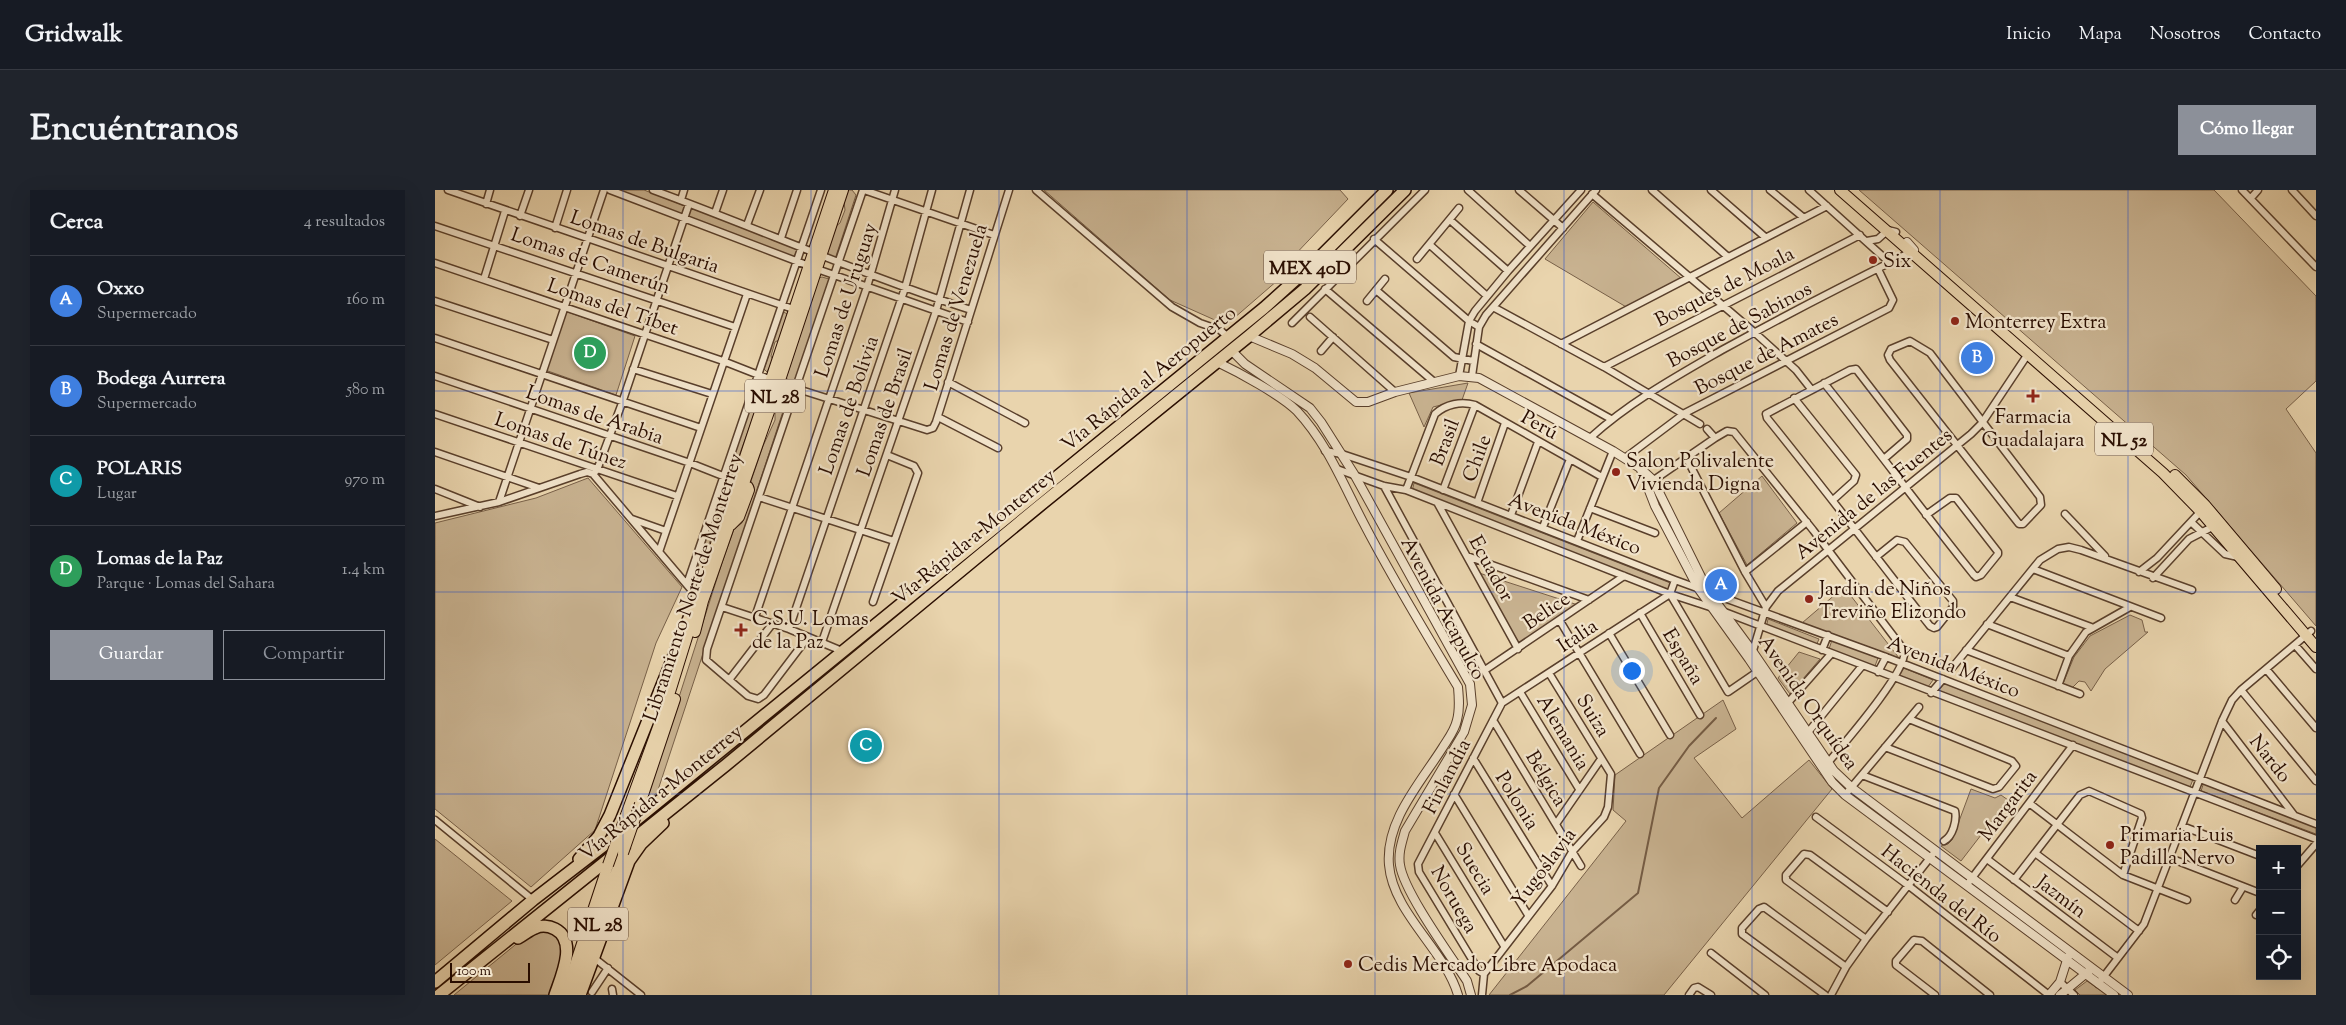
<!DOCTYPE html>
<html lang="es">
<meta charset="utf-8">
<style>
body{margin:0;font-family:"Sorts Mill Goudy",serif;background:#20242c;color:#f1f3f6}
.controls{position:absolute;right:15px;bottom:15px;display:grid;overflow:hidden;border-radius:0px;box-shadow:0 5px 20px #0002}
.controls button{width:45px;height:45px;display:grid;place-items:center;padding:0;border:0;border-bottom:1px solid #363941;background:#171b24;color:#f1f3f6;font:25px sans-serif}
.scale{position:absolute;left:15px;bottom:12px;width:80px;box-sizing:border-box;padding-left:5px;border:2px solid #290d00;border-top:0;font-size:14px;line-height:18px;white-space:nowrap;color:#290d00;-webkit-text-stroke:4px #f1e3ca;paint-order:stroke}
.you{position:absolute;left:1196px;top:480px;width:18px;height:18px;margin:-12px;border:4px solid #fff;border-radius:50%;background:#1a73e8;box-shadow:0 0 0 8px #1a73e833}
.badge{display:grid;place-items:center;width:32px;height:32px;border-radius:50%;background:#8c9099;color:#fff;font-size:16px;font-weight:700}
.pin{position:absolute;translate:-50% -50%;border:2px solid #fff;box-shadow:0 1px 5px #0006}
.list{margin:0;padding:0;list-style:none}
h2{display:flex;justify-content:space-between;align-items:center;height:65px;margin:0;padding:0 20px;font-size:21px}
h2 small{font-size:16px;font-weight:400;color:#9ea1a6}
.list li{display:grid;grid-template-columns:32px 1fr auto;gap:15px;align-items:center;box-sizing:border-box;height:90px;padding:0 20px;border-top:1px solid #363941}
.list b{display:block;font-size:19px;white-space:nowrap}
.list p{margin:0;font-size:16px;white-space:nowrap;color:#9ea1a6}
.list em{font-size:16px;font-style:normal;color:#9ea1a6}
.actions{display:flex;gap:10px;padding:15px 20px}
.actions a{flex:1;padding:11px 0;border:1px solid #8c9099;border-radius:0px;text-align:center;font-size:18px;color:#8c9099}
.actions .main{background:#8c9099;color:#fff}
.icon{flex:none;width:28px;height:28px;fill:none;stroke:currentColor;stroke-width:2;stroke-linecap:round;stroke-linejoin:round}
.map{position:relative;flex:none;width:1881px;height:805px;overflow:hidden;border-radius:0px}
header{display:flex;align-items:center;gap:30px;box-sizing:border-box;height:70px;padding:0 25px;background:#171b24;border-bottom:1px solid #363941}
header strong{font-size:24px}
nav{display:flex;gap:28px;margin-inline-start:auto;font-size:18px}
.intro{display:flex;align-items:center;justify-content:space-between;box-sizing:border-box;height:120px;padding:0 30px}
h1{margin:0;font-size:35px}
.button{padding:12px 22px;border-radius:0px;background:#8c9099;color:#fff;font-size:18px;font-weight:700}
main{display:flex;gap:30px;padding:0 30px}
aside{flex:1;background:#171b24;border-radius:0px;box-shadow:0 5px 20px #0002}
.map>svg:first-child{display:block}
</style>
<header>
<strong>Gridwalk</strong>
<nav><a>Inicio</a><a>Mapa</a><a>Nosotros</a><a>Contacto</a></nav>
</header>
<div class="intro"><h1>Encuéntranos</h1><a class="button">Cómo llegar</a></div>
<main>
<aside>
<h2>Cerca<small>4 resultados</small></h2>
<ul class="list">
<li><span class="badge" style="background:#3f7fe0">A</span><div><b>Oxxo</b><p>Supermercado</p></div><em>160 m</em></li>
<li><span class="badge" style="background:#3f7fe0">B</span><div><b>Bodega Aurrera</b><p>Supermercado</p></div><em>580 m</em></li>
<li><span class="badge" style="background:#0f9aa8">C</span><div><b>POLARIS</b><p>Lugar</p></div><em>970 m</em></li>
<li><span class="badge" style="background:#2e9e5b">D</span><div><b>Lomas de la Paz</b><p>Parque · Lomas del Sahara</p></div><em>1.4 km</em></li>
</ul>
<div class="actions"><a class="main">Guardar</a><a>Compartir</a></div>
</aside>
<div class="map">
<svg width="1881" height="805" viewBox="0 0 1881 805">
<rect width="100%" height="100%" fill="#e9d4ad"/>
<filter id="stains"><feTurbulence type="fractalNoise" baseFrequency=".004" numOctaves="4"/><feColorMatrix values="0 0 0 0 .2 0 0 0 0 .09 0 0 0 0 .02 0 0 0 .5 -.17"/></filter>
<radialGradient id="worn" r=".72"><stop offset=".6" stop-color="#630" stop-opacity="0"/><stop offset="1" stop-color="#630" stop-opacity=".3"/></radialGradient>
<!-- green -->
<path fill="#c8b290" stroke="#786048" d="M181 0H209L250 16 247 25Z
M413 0H417L421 5 400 69 391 64 400 37 405 33 410 20 409 12Z
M609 0H905L913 9 854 71 850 84 791 135 735 110Z
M1424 0H1779L1881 106V191L1851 219 1881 263V436L1751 285Z
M1158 12 1247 89 1193 118 1110 69Z
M256 18 363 58 359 67 253 27Z
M387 87 394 89 359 194 351 188 384 88Z
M130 121 200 146 181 205 110 180Z
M348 122 353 124 344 150 340 152 336 166 338 170 332 182 329 179Z
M324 189 331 192 297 285 293 280Z
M1033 193 1027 210 998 217 989 237 974 203Z
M350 199 355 200 222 603 218 606 212 607 287 373 299 339 307 333 319 297 316 291 328 256 340 230V224L346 202Z
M1327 286 1362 333 1312 375 1284 323Z
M153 288 247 397 221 453 160 640 96 697 0 619V333L101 308Z
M294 291 296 293 270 365 266 367 262 381 264 385 258 399 254 392 289 292Z
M979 293 1238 394 1235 400 977 302Z
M1044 383 1143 415 1083 455Z
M1409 397 1464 468 1367 433Z
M1695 425 1707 430 1710 442H1713L1670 479 1656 501 1650 492 1644 491 1637 498 1627 496 1639 467 1655 446Z
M1333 429 1384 449 1381 456 1331 438Z
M1397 450 1443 468 1440 476 1394 459Z
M1364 462 1385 469 1355 504 1343 488Z
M1469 478 1498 490 1493 497 1463 486Z
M1510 493 1759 587 1755 597 1502 502Z
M1288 510 1301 539 1259 568 1307 628 1374 570 1397 599 1229 805H1054L1191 631 1178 620 1180 585Z
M1769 592 1881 634V644L1766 601Z
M1536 599 1560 608 1566 605 1573 610 1526 671 1506 656 1513 654 1517 650Z
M0 649 77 711 0 775Z
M105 738 121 744 129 760 115 805H19L91 746Z
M1652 791 1672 805H1645L1640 800Z"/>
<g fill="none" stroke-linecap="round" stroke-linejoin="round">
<!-- stream -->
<path stroke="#755c44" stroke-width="2" d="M1075 805 1092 796 1203 703 1224 598 1254 556 1281 528"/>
<defs>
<path id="minor" d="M13 0 361 120
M175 0 382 79 533 132
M218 0C324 39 428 85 536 120
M429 0 559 45
M601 0 737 117 765 133 785 140 793 147
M1033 0 1095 56
M1084 0 1128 38
M1217 0 1293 67
M1276 0 1330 47
M1335 0 1369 28
M1374 0 1455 73
M1807 0 1881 77
M1857 0 1881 26
M1157 4 1319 142 1361 180 1376 199
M1816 8 1823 0
M246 10 249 0
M51 14 55 0
M280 23 288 0
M85 26 94 0
M1015 30 1073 81
M312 35 325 0
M0 36 300 137
M120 38 132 0
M346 48 362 0
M939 49 1034 131 1044 137
M1432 51 1443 49 1453 40 1461 42
M995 55 1052 106
M982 69 1024 18
M0 73 288 171 344 193 492 240 498 238 501 232 574 0
M49 89 70 21
M890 99 998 191
M941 100 1019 167 1038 171
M0 111 118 150
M932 111 950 89
M1058 117 1169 177 1265 234
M875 127 960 202
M857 133 990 0
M0 148 266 238
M1475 151 1495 163 1605 307 1606 315 1588 334H1584L1455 170 1453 165 1456 159Z
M1041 154 1176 229
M1126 154 1392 16
M886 161 898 147
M1169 177 1425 45
M198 179 277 204
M0 186 255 273 303 292
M1024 186 1034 131 1040 121 1073 81 1146 0
M1037 186 1044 137 1051 125 1161 0
M513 192 590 233
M1389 193C1440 256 1488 322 1539 385L1541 387 1546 385 1563 364V362L1521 308H1515L1491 325
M1359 208 1421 285 1419 291 1398 310
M0 224 242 306
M503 227 563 258
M1272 239 1280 248
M1155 248C1195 212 1240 187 1287 160 1349 126 1413 93 1476 62
M890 261 907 264 976 287 1240 390 1451 467 1881 634
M0 262 104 298
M1251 267 1310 382 1331 417
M1190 268 1250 223 1454 118 1458 110 1443 79
M902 279 949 296 971 300 1235 404 1278 418
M158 284 264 409
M1216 292 1280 248 1292 241 1299 242 1378 340 1469 460C1475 479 1406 557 1391 575
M949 296 1067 513
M0 299 45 317
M971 300 1000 224C1011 214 1026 211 1040 215L1167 287
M1008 300 1040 215
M324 307 459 351
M64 312 169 0
M1042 313 1070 233
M1003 314 1083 459
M1155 318 1220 343
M1630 324 1670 366
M1076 325 1103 252
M0 326 64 312 145 284 152 282 158 284 162 280 187 213 254 14
M197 329 231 341
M1756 332 1790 364 1803 367
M1108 337 1135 269
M1142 351 1178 261
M224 362 312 104
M1032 366 1154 410
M1441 367 1462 350 1470 352 1518 411V417L1502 437 1499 438 1495 436C1441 367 1388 297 1332 228L1331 224 1415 180 1421 179 1472 245V249L1450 268
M1598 379 1726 428
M1310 382 1372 332
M1704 382 1722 368 1767 320
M1718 388 1754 349 1781 335
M252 394 386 0
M1235 404 1293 502 1322 482
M1235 404 1240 390
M1575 407 1656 437
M438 412 483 283 479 276 452 265
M287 417 354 439 407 461
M1287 421 1881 649
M1205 423 1265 525
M320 427 432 97 460 0
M1125 431 1205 564
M1552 434 1634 466
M354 439 470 98 497 0
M1174 443 1235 545
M373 447 329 505 323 509 313 506 271 470 272 459 428 0
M387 452 501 121 535 0
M1860 455 1881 479
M1387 460 1393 445
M1531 460 1645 504
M1317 464 1331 417 1343 401 1536 244 1547 233 1593 164
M1517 478 1605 370 1623 359 1634 357 1646 360 1757 400
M1831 479 1881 538
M1050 480 1189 386
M1443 482 1451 467
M294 490 338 433
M1623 496 1634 466 1651 442 1695 417
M1806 500 1881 591
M1085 502 1144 599
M1496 503 1508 489
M1067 513 1235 404
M1350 516 1396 464
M1058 530 1146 676
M1787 531 1859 625
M1370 546 1427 476
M1450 557 1558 599 1564 597 1581 576 1577 571 1474 529
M1038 568 1117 696
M1427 585 1520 621C1522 630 1518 646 1509 651
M1019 604 1093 725
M1410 605 1484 517
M1594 613 1688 685 1752 710
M1381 627 1474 696 1614 805
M0 630 98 710
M1121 634 1166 569
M1747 636 1825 666
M1000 643 1069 756
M1600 663 1704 741
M1735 668 1825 703
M1552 669 1683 768
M1862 676 1881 654
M1579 690 1645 605 1654 601 1706 624 1707 628 1688 685
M1534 692 1638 555
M1800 710 1808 697
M1821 725 1825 720
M1431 749 1351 690V685L1369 664 1375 665 1453 722
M1276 763 1330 805
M158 767 206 805
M1049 784 1117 696 1137 662 1169 627 1173 617 1176 584 1114 483
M1049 784 1044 781 984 682 983 674 1067 513
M1625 792 1639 805
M1663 794 1709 734 1787 531 1797 510 1806 500 1876 441
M177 799 178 805
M157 802 173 778
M1047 805 1049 784
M1254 805 1259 798 1263 797 1276 805
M1390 805 1307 744V738L1324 719 1329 717 1411 777
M1396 805 1411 777 1431 749 1498 664
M1500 805 1461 775V771L1479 750 1487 751 1555 805"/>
<path id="tertiary" d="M1472 52 1479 60 1476 62
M814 146 857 164 880 178 921 212H933L960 202 1024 186 1044 188 1178 261 1205 278 1218 290 1273 401 1318 462 1399 581 1417 598 1693 805
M797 161 810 174 875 218 886 232 919 284 1035 494 1037 515 1029 542 970 641C967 652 963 663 965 675 969 702 1015 765 1032 791L1036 805
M782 172C803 182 846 205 862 221 892 253 908 294 928 332 957 388 990 442 1023 497 1024 508 1025 519 1022 530 1020 540 1013 549 1008 557 986 592 950 631 954 675 958 723 1010 760 1023 805
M1206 280 1220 316 1263 398 1314 469 1397 592 1410 605 1679 805
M1614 805 1625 792 1633 767
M1625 805 1654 781"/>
<path id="primary" d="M1405 0 1728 283 1766 322 1881 457
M1740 285 1770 315 1841 399
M296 335 304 327 314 300 313 297 304 295
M261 414 399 0
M260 442 268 411 344 193 408 0
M205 614 240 509
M191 625 230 518 257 431
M130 805 173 675
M138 805 188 663"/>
<path id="motorway" d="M144 669 164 646 175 625 262 408
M83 748C89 745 94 740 100 738 106 735 114 736 120 739 143 751 126 787 120 805
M0 792 98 710 185 643 829 118 879 73 952 0
M4 805 291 575 603 317 814 146 870 99 970 0
M145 805 194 671 206 654 228 633"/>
</defs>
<!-- minor casing -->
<use href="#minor" stroke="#593f2b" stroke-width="9"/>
<!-- tertiary casing -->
<use href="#tertiary" stroke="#593f2b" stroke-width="10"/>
<!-- primary casing -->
<use href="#primary" stroke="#290d00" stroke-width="12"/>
<!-- motorway casing -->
<use href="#motorway" stroke="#290d00" stroke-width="14"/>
<!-- minor -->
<use href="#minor" stroke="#f1e3ca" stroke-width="6"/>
<!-- tertiary -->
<use href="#tertiary" stroke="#f1e3ca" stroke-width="8"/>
<!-- primary -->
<use href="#primary" stroke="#e9d4ad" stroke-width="10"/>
<!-- motorway -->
<use href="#motorway" stroke="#e9d4ad" stroke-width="11"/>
<defs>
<path id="primary-bridge" d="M188 663 205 614
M173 675 191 625"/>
</defs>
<!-- primary-bridge casing -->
<use href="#primary-bridge" stroke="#290d00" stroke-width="12" stroke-linecap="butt"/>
<!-- primary-bridge -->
<use href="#primary-bridge" stroke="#e9d4ad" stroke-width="10"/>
</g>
<!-- grid -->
<path fill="none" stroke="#1d4ed8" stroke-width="1" stroke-opacity="0.55" d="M188 0V805M376 0V805M564 0V805M752 0V805M940 0V805M1129 0V805M1317 0V805M1505 0V805M1693 0V805M0 201H1881M0 402H1881M0 604H1881"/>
<!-- markers -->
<g fill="#8f2418" stroke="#f1e3ca" stroke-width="2">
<circle cx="1438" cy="70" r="5"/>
<circle cx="1520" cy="131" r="5"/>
<path d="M1595.5 198.5h5v5h5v5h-5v5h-5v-5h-5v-5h5z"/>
<circle cx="1181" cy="282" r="5"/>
<circle cx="1374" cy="409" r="5"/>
<path d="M303.5 432.5h5v5h5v5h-5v5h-5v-5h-5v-5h5z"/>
<circle cx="1675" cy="655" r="5"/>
<circle cx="913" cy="774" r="5"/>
</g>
<g text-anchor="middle" stroke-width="4.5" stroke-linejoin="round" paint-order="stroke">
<!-- shield labels -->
<g fill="#f1e3ca" stroke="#654d3d" stroke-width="1">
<rect x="829" y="60.5" width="92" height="33" rx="4"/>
<rect x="310" y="189.5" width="60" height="33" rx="4"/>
<rect x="1660" y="232.5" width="58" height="33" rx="4"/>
<rect x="133" y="717.5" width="60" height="33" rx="4"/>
</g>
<g font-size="19" font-weight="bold" fill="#290d00">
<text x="875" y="84">MEX 40D</text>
<text x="340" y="213">NL 28</text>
<text x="1689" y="256">NL 52</text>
<text x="163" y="741">NL 28</text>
</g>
<!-- street labels -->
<g font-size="20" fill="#290d00" stroke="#f1e3ca">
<text transform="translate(210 51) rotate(19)" y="7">Lomas de Bulgaria</text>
<text transform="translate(156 70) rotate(19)" y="7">Lomas de Camerún</text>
<text transform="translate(1289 96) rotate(-27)" y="7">Bosques de Moala</text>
<text transform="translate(410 110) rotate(-72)" y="7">Lomas de Uruguay</text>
<text transform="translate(178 116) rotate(19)" y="7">Lomas del Tíbet</text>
<text transform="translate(520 117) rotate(-73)" y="7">Lomas de Venezuela</text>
<text transform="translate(1304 134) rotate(-28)" y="7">Bosque de Sabinos</text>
<text transform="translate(1331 163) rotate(-27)" y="7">Bosque de Amates</text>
<text transform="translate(713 188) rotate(-39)" y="7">Vía Rápida al Aeropuerto</text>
<text transform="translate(413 215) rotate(-71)" y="7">Lomas de Bolivia</text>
<text transform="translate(449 222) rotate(-71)" y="7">Lomas de Brasil</text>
<text transform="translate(160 224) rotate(19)" y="7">Lomas de Arabia</text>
<text transform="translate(1105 234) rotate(29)" y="7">Perú</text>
<text transform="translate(126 250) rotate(19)" y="7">Lomas de Túnez</text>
<text transform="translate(1009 252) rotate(-69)" y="7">Brasil</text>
<text transform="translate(1041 268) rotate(-70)" y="7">Chile</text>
<text transform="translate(1438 303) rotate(-39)" y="7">Avenida de las Fuentes</text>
<text transform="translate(1140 333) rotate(21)" y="7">Avenida México</text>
<text transform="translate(538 346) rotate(-39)" y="7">Vía Rápida a Monterrey</text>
<text transform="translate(1057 378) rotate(61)" y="7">Ecuador</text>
<text transform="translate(257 397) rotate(-72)" y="7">Libramiento Norte de Monterrey</text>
<text transform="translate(1009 418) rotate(62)" y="7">Avenida Acapulco</text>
<text transform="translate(1111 420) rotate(-34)" y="7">Belice</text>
<text transform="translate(1142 445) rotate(-34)" y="7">Italia</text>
<text transform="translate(1249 466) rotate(59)" y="7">España</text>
<text transform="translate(1519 476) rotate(21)" y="7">Avenida México</text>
<text transform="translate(1374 512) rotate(55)" y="7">Avenida Orquídea</text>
<text transform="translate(1159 525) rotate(59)" y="7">Suiza</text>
<text transform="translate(1129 542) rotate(59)" y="7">Alemania</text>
<text transform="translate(1836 568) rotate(52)" y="7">Nardo</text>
<text transform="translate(1011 586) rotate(-63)" y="7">Finlandia</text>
<text transform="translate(1112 588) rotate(59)" y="7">Bélgica</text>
<text transform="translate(225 602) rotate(-39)" y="7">Vía Rápida a Monterrey</text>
<text transform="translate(1083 610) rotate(58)" y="7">Polonia</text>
<text transform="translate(1572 615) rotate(-53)" y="7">Margarita</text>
<text transform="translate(1108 677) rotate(-53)" y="7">Yugoslavia</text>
<text transform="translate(1041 678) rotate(59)" y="7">Suecia</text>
<text transform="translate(1507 703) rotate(38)" y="7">Hacienda del Río</text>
<text transform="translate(1627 706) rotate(37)" y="7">Jazmín</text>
<text transform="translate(1020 709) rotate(60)" y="7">Noruega</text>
</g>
<!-- poi labels -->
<g font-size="20" fill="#290d00" stroke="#f1e3ca" text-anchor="start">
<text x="1448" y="77">Six</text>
<text x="1530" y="138">Monterrey Extra</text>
<text x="1598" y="233" text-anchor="middle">Farmacia<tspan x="1598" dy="23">Guadalajara</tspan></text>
<text x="1191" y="277">Salon Polivalente<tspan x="1191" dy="23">Vivienda Digna</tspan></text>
<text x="1384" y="405">Jardin de Niños<tspan x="1384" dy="23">Treviño Elizondo</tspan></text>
<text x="317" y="435">C.S.U. Lomas<tspan x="317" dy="23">de la Paz</tspan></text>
<text x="1685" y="651">Primaria Luis<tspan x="1685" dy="23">Padilla Nervo</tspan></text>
<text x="923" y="781">Cedis Mercado Libre Apodaca</text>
</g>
</g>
<rect width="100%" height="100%" filter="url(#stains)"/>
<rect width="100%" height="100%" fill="url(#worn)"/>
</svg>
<div class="controls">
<button>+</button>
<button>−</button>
<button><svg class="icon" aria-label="locate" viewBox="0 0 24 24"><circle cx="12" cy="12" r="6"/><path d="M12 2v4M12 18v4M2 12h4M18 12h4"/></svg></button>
</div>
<div class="scale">100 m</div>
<div class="you"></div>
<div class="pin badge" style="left:1286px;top:395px;background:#3f7fe0">A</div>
<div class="pin badge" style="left:1542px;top:168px;background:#3f7fe0">B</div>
<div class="pin badge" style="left:431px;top:556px;background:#0f9aa8">C</div>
<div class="pin badge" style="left:155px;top:163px;background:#2e9e5b">D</div>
</div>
</main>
